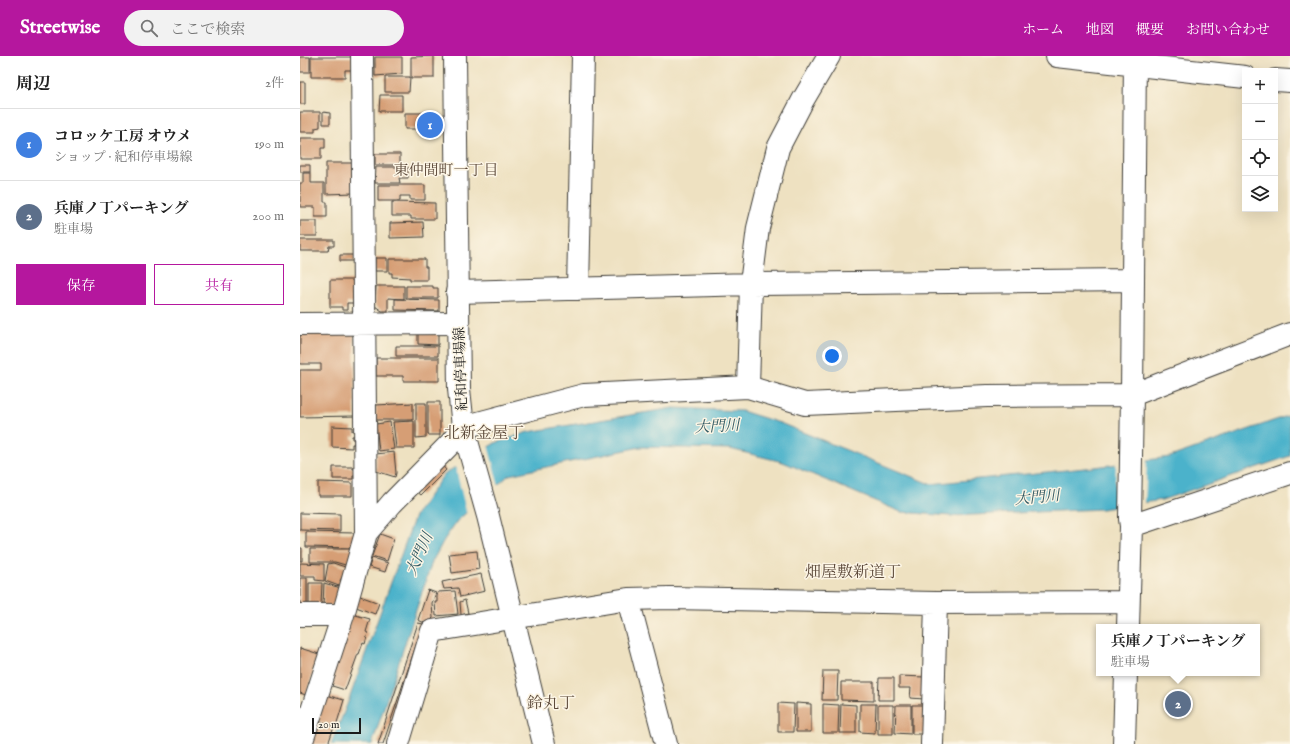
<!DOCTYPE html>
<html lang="ja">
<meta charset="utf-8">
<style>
body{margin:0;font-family:"IM FELL English","Noto Serif JP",serif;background:#f2f2f2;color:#222}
.controls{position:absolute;right:12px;top:12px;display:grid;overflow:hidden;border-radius:0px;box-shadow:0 4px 16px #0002}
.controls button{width:36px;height:36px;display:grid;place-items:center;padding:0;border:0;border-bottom:1px solid #e0e0e0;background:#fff;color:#222;font:20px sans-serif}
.scale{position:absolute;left:12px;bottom:10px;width:49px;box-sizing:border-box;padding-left:4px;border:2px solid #1c1c1c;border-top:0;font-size:11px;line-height:14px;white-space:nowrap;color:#1c1c1c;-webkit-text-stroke:3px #fcf5e5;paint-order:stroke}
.you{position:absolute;left:532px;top:300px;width:14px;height:14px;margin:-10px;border:3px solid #fff;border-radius:50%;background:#1a73e8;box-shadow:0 0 0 6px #1a73e833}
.badge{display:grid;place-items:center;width:26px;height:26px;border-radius:50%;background:#b5179e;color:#fff;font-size:13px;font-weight:700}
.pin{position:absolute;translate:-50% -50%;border:2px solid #fff;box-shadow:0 1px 4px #0006}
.popup{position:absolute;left:796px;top:568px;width:164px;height:52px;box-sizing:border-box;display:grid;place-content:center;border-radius:0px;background:#fff;filter:drop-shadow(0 1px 3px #0005);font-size:13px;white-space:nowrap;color:#767676}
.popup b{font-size:15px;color:#222}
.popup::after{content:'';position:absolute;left:50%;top:100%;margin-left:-8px;border:8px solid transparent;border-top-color:#fff}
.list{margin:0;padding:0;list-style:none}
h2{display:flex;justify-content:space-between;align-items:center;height:52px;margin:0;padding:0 16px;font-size:17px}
h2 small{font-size:13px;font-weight:400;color:#767676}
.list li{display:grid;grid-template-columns:26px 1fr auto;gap:12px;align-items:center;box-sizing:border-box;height:72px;padding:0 16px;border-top:1px solid #e0e0e0}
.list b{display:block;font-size:15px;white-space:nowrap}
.list p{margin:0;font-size:13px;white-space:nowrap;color:#767676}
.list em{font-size:13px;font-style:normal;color:#767676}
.actions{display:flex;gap:8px;padding:12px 16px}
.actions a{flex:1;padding:9px 0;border:1px solid #b5179e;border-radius:0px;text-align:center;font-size:14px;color:#b5179e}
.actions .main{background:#b5179e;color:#fff}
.icon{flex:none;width:22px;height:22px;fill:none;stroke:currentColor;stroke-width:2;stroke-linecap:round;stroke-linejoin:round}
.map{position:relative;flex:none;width:990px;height:688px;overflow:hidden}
header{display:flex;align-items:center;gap:24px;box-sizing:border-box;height:56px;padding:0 20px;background:#b5179e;color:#fff}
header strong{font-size:19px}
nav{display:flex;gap:22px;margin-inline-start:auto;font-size:14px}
.search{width:280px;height:36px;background:#f2f2f2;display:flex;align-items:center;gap:10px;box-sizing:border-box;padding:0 14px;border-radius:22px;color:#767676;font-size:15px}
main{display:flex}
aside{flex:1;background:#fff}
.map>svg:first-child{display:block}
</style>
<header>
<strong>Streetwise</strong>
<div class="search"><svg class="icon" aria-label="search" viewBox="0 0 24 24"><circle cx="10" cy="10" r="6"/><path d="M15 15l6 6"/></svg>ここで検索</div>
<nav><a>ホーム</a><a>地図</a><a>概要</a><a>お問い合わせ</a></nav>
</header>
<main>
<aside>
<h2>周辺<small>2件</small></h2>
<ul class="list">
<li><span class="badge" style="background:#3f7fe0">1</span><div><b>コロッケ工房 オウメ</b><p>ショップ · 紀和停車場線</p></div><em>190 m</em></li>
<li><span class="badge" style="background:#5c6f8a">2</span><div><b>兵庫ノ丁パーキング</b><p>駐車場</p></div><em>200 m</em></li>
</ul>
<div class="actions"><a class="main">保存</a><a>共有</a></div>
</aside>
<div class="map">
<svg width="990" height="688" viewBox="0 0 990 688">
<rect width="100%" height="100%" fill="#fcf5e5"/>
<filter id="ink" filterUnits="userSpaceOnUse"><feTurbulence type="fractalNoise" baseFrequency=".025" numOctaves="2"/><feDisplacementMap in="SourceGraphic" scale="8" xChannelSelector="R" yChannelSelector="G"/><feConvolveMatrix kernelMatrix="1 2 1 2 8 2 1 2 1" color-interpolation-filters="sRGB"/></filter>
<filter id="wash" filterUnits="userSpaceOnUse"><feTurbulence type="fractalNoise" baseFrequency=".012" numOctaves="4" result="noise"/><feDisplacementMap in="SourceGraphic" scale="16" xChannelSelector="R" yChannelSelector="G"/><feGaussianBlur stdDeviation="0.9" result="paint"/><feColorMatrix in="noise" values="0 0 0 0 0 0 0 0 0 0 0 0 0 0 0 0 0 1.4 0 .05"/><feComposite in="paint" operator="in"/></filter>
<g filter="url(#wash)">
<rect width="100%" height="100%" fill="#eee1c1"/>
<!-- water -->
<path fill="#4cb2cb" stroke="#346774" d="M373 352 442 355 480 367 630 428 795 411 870 401 990 359V400L862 444 802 453 651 460 601 456 483 406 430 393 340 391 209 419 157 465 144 484 132 506 72 688H31L48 646 115 460 144 418 195 387 228 376Z"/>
<!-- pier -->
<path fill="#eee1c1" d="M188 389 199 431 167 459 155 409Z
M847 402 845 449 814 453 816 406Z"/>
<g id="blocks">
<!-- building -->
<path fill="#d69e74" d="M134 0V22H111V1Z
M0 1H10V16H0Z
M11 1H52V14H45V21H11Z
M75 1H102V18L75 20Z
M85 21H110L109 36H85Z
M0 26H5V48H0Z
M80 39H102V55H79Z
M0 56H20V71L15 72V76H0Z
M23 56 30 57V68H23Z
M105 57H133V70H120V73H105Z
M0 82H25V92H21V103H0Z
M75 98H100V109H75Z
M26 107H54V137L26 138Z
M0 109H10V116H0Z
M76 111H108V122H99L100 127H75Z
M3 117H11V127H24V146H27V161H15V151H0V127H3Z
M78 129H125V144H110V140H100V145H78Z
M92 146 135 147V163H111V160H92Z
M0 165H17V180H0Z
M123 166 124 181 90 182V167Z
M0 184H34V190H29L28 195H0Z
M40 199H54L55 205H40Z
M75 202H87V215H75Z
M89 203H125V211H127V224H110V222L92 221V217H89Z
M30 224H54V247H47V254H42V251H30Z
M76 230H104V243L88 242V255H82L75 250Z
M106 230H133V232H138V242H106Z
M95 243 139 244V255L95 254Z
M118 273 138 274V289L118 288Z
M0 277H54L55 360 0 361V314H21V308H0Z
M96 290H138V300H96Z
M76 302H139V325H103V320H76Z
M128 346H140V379H128Z
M113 347V364H76V349Z
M116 347H126V381L116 382Z
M114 365V392H96L93 366Z
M90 366 94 393 79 395 76 368Z
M32 370 52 371V375H55V380H52V383H54V388H52V392L32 391Z
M94 396 96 417 95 421 76 415V398Z
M141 408 146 414 121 439 115 434Z
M33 411H53V413H55V420H53V423H33Z
M18 426 52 427V440H18Z
M0 457 40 458V475L0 474Z
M6 476 55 477V492L6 491Z
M80 478 94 483 87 505 72 500Z
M0 492H2V505H0Z
M10 493H56L49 510 35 506H10Z
M177 495 179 513 152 517 149 498Z
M72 502 88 507 85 516 69 511Z
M0 507 24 508V525L15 524V520H0Z
M33 507 48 512 45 520 43 519 40 525 44 526 42 531 25 525 28 508Z
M181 518 185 535 160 541 158 532 144 533 142 526Z
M0 522H7V549H0Z
M9 527H22L21 549H9Z
M24 527 44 533 38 543 31 550 23 549Z
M128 534 136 537 132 547 133 562 127 568 118 564Z
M155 535 158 558 136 560 135 546H137V540L138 536Z
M60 540 79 547 75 558 56 551Z
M165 544 168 557 161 559 160 546Z
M52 558 70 563 66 576 68 577 65 588 63 587 59 598H58L45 634 29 629Z
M118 567 123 568 83 688H78Z
M0 592 19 598 6 639 0 637Z
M523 615H538L537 644H522Z
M599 620 625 621 624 643 610 642 611 632H599Z
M579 622H594V644H578Z
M541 626H574V645L541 644Z
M26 639 44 644 36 670 18 665Z
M478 647 494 648 493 676H478Z
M496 647 511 648V676H496Z
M523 648 539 649 538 677H523Z
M541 648 556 649V677H540Z
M560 648H576L575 677 560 676Z
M578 649H593V678H578Z
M596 649H611V678L595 677Z
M612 649H627V678H612Z
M17 666 34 671 28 688H10Z"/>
</g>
</g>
<g filter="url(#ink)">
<use href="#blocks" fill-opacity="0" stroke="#3c3a35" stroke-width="1"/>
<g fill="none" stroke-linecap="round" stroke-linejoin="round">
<defs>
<path id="minor" d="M757 0 945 21
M975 24 990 25
M278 233 283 0
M157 236 451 228 833 224
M0 268 158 267
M448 331 451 228 458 172 478 92 503 44 529 0
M831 470 990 417
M66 477 92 447 151 387 163 371 284 339 448 331 505 348 687 340 832 339 990 278
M328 543 366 688
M0 559H43
M828 571 831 470 830 463 832 339 835 0
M1 688 43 559 66 477 62 0
M98 688 132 575 328 543 370 542 636 547 828 546
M632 688 636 547
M824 688 826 617"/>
<path id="major" d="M155 0 159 333 163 371 188 460 244 688"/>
</defs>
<!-- minor casing -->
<use href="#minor" stroke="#3c3a35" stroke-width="24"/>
<!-- major casing -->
<use href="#major" stroke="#3c3a35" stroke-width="24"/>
<!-- minor -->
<use href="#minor" stroke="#fff" stroke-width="22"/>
<!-- major -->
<use href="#major" stroke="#fff" stroke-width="22"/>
</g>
</g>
<g text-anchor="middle" stroke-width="3" stroke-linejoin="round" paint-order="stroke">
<!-- street labels -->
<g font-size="14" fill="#1c1c1c" stroke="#fcf5e5">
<text transform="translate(160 313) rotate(-92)" y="5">紀和停車場線</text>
</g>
<!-- neighbourhood labels -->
<g font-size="15" fill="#5d4a3b" stroke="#fcf5e5">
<text x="146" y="119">東仲間町一丁目</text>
</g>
<!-- water labels -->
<g font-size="15" font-style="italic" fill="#2f5862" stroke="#fcf5e5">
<text transform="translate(417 370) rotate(-3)" y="5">大門川</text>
<text transform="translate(737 441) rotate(-5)" y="5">大門川</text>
<text transform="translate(119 498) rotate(-66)" y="5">大門川</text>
</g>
<!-- quarter labels -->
<g font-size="16" fill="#5d4a3b" stroke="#fcf5e5">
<text x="184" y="382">北新金屋丁</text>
<text x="553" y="521">畑屋敷新道丁</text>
<text x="251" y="652">鈴丸丁</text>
</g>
</g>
</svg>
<div class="controls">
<button>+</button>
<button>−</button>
<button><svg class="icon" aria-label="locate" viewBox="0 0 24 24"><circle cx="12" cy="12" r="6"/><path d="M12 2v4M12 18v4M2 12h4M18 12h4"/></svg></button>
<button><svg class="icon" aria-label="layers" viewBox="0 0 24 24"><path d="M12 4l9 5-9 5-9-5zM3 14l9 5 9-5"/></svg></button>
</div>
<div class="scale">20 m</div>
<div class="you"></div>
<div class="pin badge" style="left:130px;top:69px;background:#3f7fe0">1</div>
<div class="pin badge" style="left:878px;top:648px;background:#5c6f8a">2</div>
<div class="popup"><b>兵庫ノ丁パーキング</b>駐車場</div>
</div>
</main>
